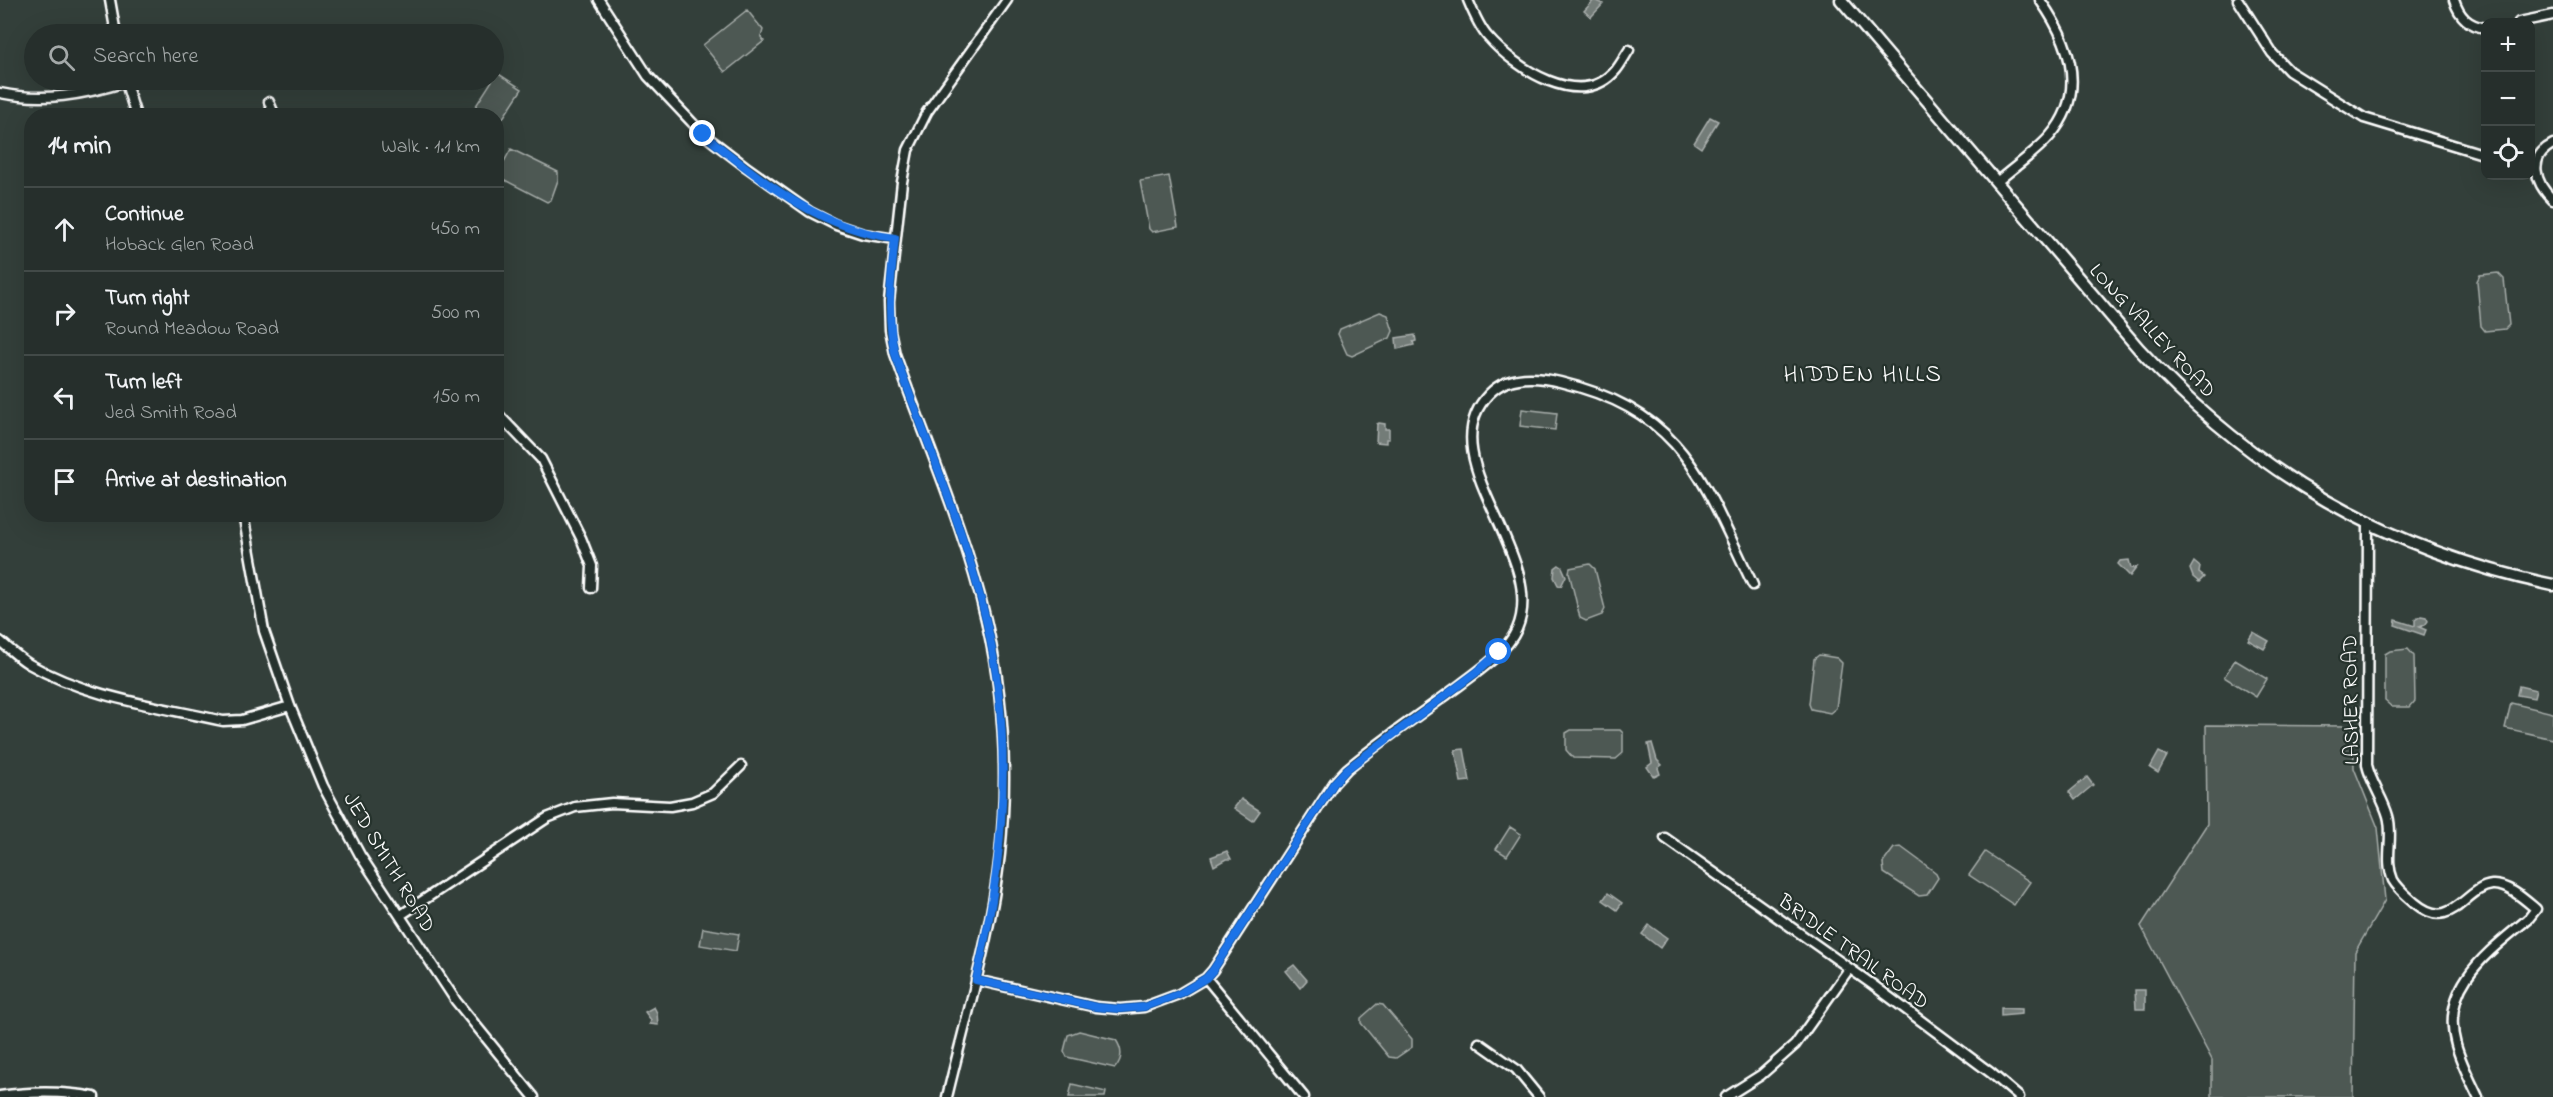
<!DOCTYPE html>
<meta charset="utf-8">
<style>
body{margin:0;font-family:"Indie Flower",sans-serif;background:#323b38;color:#f1f3f6}
.controls{position:absolute;right:18px;top:18px;display:grid;overflow:hidden;border-radius:12px;box-shadow:0 6px 24px #0002}
.controls button{width:54px;height:54px;display:grid;place-items:center;padding:0;border:0;border-bottom:2px solid #424a48;background:#262f2c;color:#f1f3f6;font:30px sans-serif}
.stop{position:absolute;width:18px;height:18px;margin:-14px;border:4px solid #1a73e8;border-radius:50%;background:#fff}
.stop.end{background:#1a73e8;border-color:#fff;box-shadow:0 2px 6px #0008}
.list{margin:0;padding:0;list-style:none}
h2{display:flex;justify-content:space-between;align-items:center;height:78px;margin:0;padding:0 24px;font-size:26px}
h2 small{font-size:20px;font-weight:400;color:#a4a9a9}
.list li{display:grid;grid-template-columns:39px 1fr auto;gap:18px;align-items:center;box-sizing:border-box;height:84px;padding:0 24px;border-top:2px solid #424a48}
.list b{display:block;font-size:22px;white-space:nowrap}
.list p{margin:0;font-size:20px;white-space:nowrap;color:#a4a9a9}
.list em{font-size:20px;font-style:normal;color:#a4a9a9}
.icon{flex:none;width:33px;height:33px;fill:none;stroke:currentColor;stroke-width:2;stroke-linecap:round;stroke-linejoin:round}
.map{position:relative;flex:none;width:2553px;height:1097px;overflow:hidden}
.search{position:absolute;background:#262f2c;box-shadow:0 6px 24px #0002;left:24px;top:24px;width:480px;height:66px;display:flex;align-items:center;gap:15px;box-sizing:border-box;padding:0 21px;border-radius:33px;color:#a4a9a9;font-size:22px}
.panel{position:absolute;background:#262f2c;box-shadow:0 6px 24px #0002;left:24px;top:108px;width:480px;height:414px;border-radius:24px}
.map>svg:first-child{display:block}
</style>
<div class="map">
<svg width="2553" height="1097" viewBox="0 0 2553 1097">
<rect width="100%" height="100%" fill="#333f3a"/>
<filter id="ink" filterUnits="userSpaceOnUse"><feTurbulence type="fractalNoise" baseFrequency=".0167" numOctaves="2"/><feDisplacementMap in="SourceGraphic" scale="12" xChannelSelector="R" yChannelSelector="G"/><feConvolveMatrix kernelMatrix="1 2 1 2 8 2 1 2 1" color-interpolation-filters="sRGB"/></filter>
<g filter="url(#ink)">
<!-- green -->
<path fill="#4d5853" stroke="#a6aca9" stroke-width="1.5" d="M747 10 763 30 761 37 764 41 725 72 703 45Z
M497 73 522 89 497 127 496 116 470 115Z
M511 149 558 172V180L551 200 547 202 499 177V171Z
M1169 176 1178 227 1152 232 1149 229 1140 181Z
M2498 273 2504 279 2509 325 2505 329 2485 331 2481 326 2477 281 2480 275Z
M1380 312 1388 315 1393 331 1390 338 1352 356 1347 354 1338 334 1340 329Z
M1522 409 1557 413 1555 430 1520 426Z
M1590 564 1595 569 1605 609 1602 615 1586 621 1580 618 1569 572 1570 568Z
M2408 649 2414 656 2415 701 2410 707H2392L2385 701V654L2390 651Z
M1819 655 1837 658 1842 663 1836 708 1830 713 1811 709 1809 704 1814 659Z
M2235 660 2267 679 2256 697 2224 677Z
M2511 703 2553 713V739L2505 728Z
M2206 725 2353 726 2354 768 2378 828 2385 900 2355 952 2353 1097H2212V1060L2141 926 2207 824Z
M1571 730H1620L1623 733V753L1616 759 1573 758 1566 750V733Z
M1510 827 1521 834 1507 856 1496 849Z
M1901 847 1935 872 1938 878 1927 895 1919 896 1884 873 1883 863 1894 848Z
M1985 852 2030 882 2014 905 1969 875Z
M703 928 739 934 736 951 700 945Z
M1377 1004 1383 1005 1412 1039V1047L1396 1058 1389 1057 1361 1023V1018Z
M1079 1031 1116 1040C1122 1049 1123 1059 1115 1068L1067 1057 1064 1051 1068 1035Z
M1072 1084 1106 1092 1105 1097H1069Z"/>
<!-- water -->
<path fill="#737b78" stroke="#abb0ae" stroke-width="1.5" d="M1594 0 1603 4 1591 17 1584 11Z
M1710 117 1718 121 1701 148 1694 143Z
M1415 335 1416 341 1413 342 1414 345 1397 349 1396 338Z
M1379 423 1385 424V429H1389V439H1386V443L1376 442 1377 424Z
M2129 560 2131 568 2137 567 2130 576 2118 564 2120 561Z
M2194 562 2200 567 2199 573 2204 577 2199 582 2193 577 2190 569Z
M1559 565 1562 567 1566 576 1561 586 1558 585 1554 577 1555 568Z
M2421 616 2426 617 2428 621 2425 625 2419 627 2426 630 2424 635 2395 625 2396 620 2415 626V620Z
M2253 632 2269 641 2264 649 2248 640Z
M2519 686 2536 690 2534 698 2517 695Z
M1652 743 1657 760 1662 765 1658 768 1660 774 1654 777 1647 767 1652 763 1648 744Z
M1464 749 1470 781 1461 782 1455 750Z
M2159 752 2167 756 2158 773 2150 768Z
M2087 777 2093 785 2075 800 2069 792Z
M1241 799 1260 811 1253 821 1234 808Z
M1227 851 1231 859H1226L1214 866 1211 857Z
M1608 893 1622 903 1617 910 1603 900Z
M1649 925 1667 938 1660 948 1642 934Z
M1294 965 1307 980 1300 988 1286 971Z
M2135 990H2145V1009H2136Z
M654 1007 657 1013 658 1025 650 1024 651 1020 645 1012Z
M2001 1008 2022 1009V1014L2001 1016Z"/>
<g fill="none" stroke-linecap="round" stroke-linejoin="round">
<defs>
<path id="minor" d="M110 0 116 34
M599 0 648 76 703 134 745 166 810 212 836 225 863 234 895 239
M1468 0C1473 12 1479 27 1488 37 1515 68 1581 112 1616 70 1621 64 1625 56 1629 50
M2238 0 2272 53 2289 71 2364 118 2486 155
M2454 0C2459 16 2468 26 2486 28
M2519 22 2553 15
M125 80 136 116
M0 93C44 102 83 95 126 82
M269 102 275 116
M2553 144C2527 157 2535 183 2553 200
M1997 182C2014 167 2035 153 2050 136 2088 92 2070 42 2040 0
M496 412 541 459 581 538 592 566 591 588
M243 514 264 631 290 706 323 786 360 855 456 1001 534 1097
M2368 523 2367 765C2371 783 2383 798 2388 816 2394 836 2384 860 2393 880 2398 889 2407 896 2415 903 2452 934 2464 888 2492 885 2508 884 2524 899 2536 909L2529 918C2490 951 2439 985 2456 1045 2461 1063 2470 1080 2478 1097
M0 641C9 649 19 658 29 664 88 698 157 706 223 721L242 720 290 706
M1665 838 1873 985 1991 1073 2019 1097
M401 915 547 818 575 807 612 803 670 806 692 802 713 793 741 766
M1206 978 1304 1097
M976 980 1096 1007 1120 1009 1144 1007 1179 994 1206 978 1213 970 1334 783 1347 769C1378 743 1412 720 1445 696 1467 679 1506 655 1517 629 1549 554 1427 458 1489 394 1508 374 1536 376 1560 382 1685 412 1702 480 1753 585
M1479 1043 1516 1069 1539 1097
M0 1096C33 1091 62 1091 94 1097
M947 1097C966 1017 991 936 1000 854 1008 776 1004 696 986 620 965 529 926 442 895 354L890 330 889 302 902 182 908 150 927 112 1007 0
M1726 1097 1761 1075 1795 1045 1849 969"/>
<path id="tertiary" d="M1841 0 2139 349C2253 473 2387 551 2553 585"/>
</defs>
<!-- minor casing -->
<use href="#minor" stroke="#fff" stroke-width="13"/>
<!-- tertiary casing -->
<use href="#tertiary" stroke="#fff" stroke-width="15"/>
<!-- minor -->
<use href="#minor" stroke="#26332d" stroke-width="8"/>
<!-- tertiary -->
<use href="#tertiary" stroke="#26332d" stroke-width="10"/>
</g>
</g>
<g fill="none" stroke-linecap="round" stroke-linejoin="round" filter="url(#ink)">
<!-- route -->
<path stroke="#1a73e8" stroke-width="8" d="M703 134C762 180 818 229 895 238 891 278 886 315 895 354 926 442 965 529 986 620 1014 740 1005 861 976 980L1096 1007 1120 1009 1144 1007 1179 994 1206 978 1213 970 1334 783 1347 769 1477 672 1499 652"/>
</g>
<g text-anchor="middle" stroke-width="4.5" stroke-linejoin="round" paint-order="stroke">
<!-- street labels -->
<g font-size="21" fill="#fff" stroke="#26332d">
<text transform="translate(2153 330) rotate(47)" y="7">LONG VALLEY ROAD</text>
<text transform="translate(2350 700) rotate(-91)" y="7">LASHER ROAD</text>
<text transform="translate(390 862) rotate(59)" y="7">JED SMITH ROAD</text>
<text transform="translate(1854 951) rotate(36)" y="7">BRIDLE TRAIL ROAD</text>
</g>
<!-- quarter labels -->
<g font-size="24" letter-spacing="1.5" fill="#fff" stroke="#26332d">
<text x="1863" y="381">HIDDEN HILLS</text>
</g>
</g>
</svg>
<div class="controls">
<button>+</button>
<button>−</button>
<button><svg class="icon" aria-label="locate" viewBox="0 0 24 24"><circle cx="12" cy="12" r="6"/><path d="M12 2v4M12 18v4M2 12h4M18 12h4"/></svg></button>
</div>
<div class="stop" style="left:1499px;top:652px"></div>
<div class="stop end" style="left:703px;top:134px"></div>
<div class="search"><svg class="icon" aria-label="search" viewBox="0 0 24 24"><circle cx="10" cy="10" r="6"/><path d="M15 15l6 6"/></svg>Search here</div>
<section class="panel">
<h2>14 min<small>Walk · 1.1 km</small></h2>
<ul class="list">
<li><svg class="icon" aria-label="ahead" viewBox="0 0 24 24"><path d="M12 20V5M6 11l6-6 6 6"/></svg><div><b>Continue</b><p>Hoback Glen Road</p></div><em>450 m</em></li>
<li><svg class="icon" aria-label="right" viewBox="0 0 24 24"><path d="M7 20v-9h11M14 6l5 5-5 5"/></svg><div><b>Turn right</b><p>Round Meadow Road</p></div><em>500 m</em></li>
<li><svg class="icon" aria-label="left" viewBox="0 0 24 24"><path d="M17 20v-9H6M10 6l-5 5 5 5"/></svg><div><b>Turn left</b><p>Jed Smith Road</p></div><em>150 m</em></li>
<li><svg class="icon" aria-label="arrive" viewBox="0 0 24 24"><path d="M6 21V4h12l-3 4 3 4H6"/></svg><div><b>Arrive at destination</b></div></li>
</ul>
</section>
</div>
